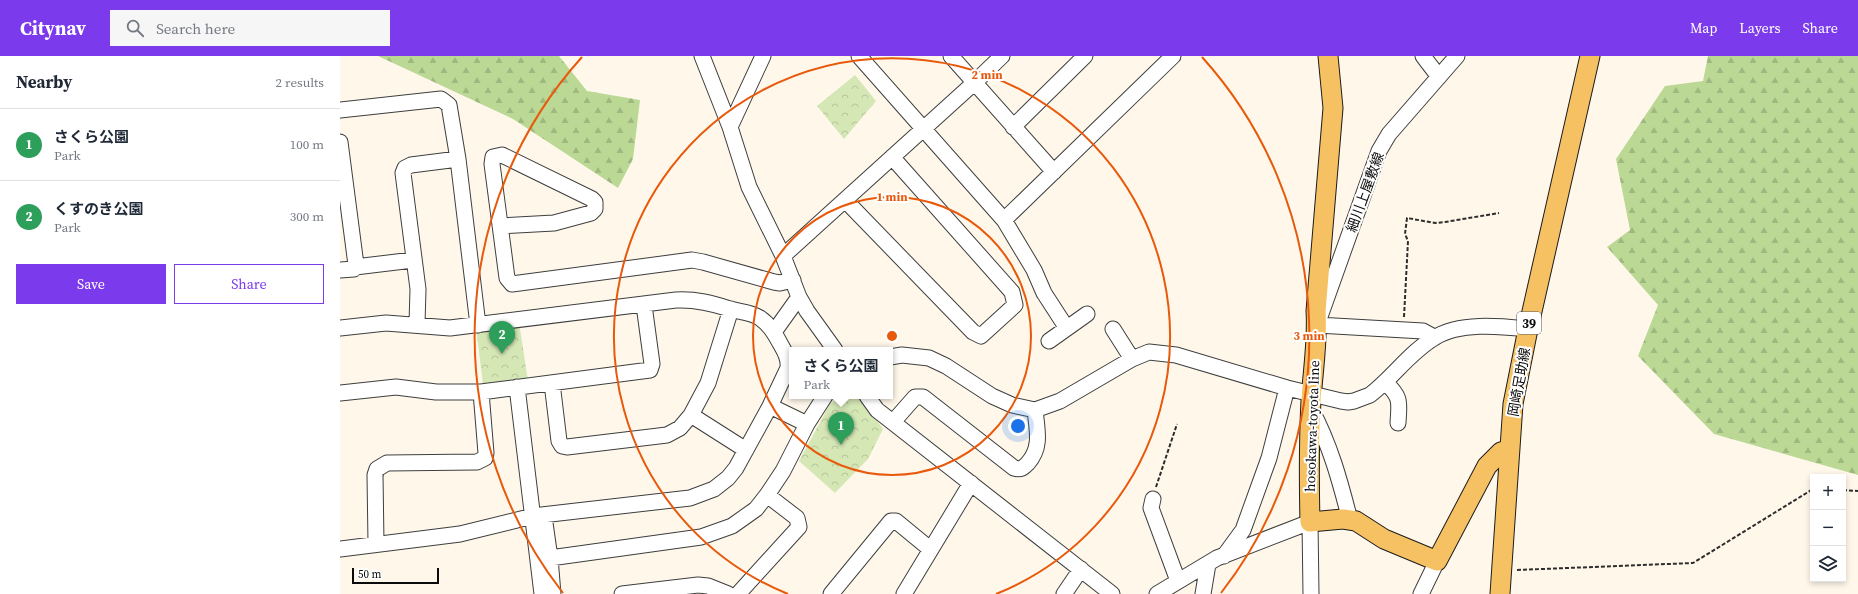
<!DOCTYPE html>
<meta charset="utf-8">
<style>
body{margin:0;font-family:"Source Serif 4","Noto Sans JP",serif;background:#f6f6f7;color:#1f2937}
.controls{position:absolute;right:12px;bottom:12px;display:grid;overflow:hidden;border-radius:0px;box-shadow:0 2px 6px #0003}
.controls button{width:36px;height:36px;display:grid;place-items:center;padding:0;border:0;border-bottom:1px solid #e0e1e3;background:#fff;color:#1f2937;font:20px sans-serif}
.scale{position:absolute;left:12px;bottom:10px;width:87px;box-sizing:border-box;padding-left:4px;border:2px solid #0b0b0b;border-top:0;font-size:11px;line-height:14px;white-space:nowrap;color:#0b0b0b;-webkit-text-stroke:3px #fff;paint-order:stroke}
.you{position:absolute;left:678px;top:370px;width:14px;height:14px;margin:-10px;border:3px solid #fff;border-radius:50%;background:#1a73e8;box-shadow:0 0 0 6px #1a73e833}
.badge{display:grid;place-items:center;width:26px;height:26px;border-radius:50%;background:#7c3aed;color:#fff;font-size:13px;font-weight:700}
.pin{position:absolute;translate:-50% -33px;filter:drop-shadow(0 1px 2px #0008)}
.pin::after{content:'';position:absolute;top:21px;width:14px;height:12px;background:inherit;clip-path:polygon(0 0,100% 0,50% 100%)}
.popup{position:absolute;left:449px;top:291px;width:104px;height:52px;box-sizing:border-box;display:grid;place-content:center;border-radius:0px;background:#fff;filter:drop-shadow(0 1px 3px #0005);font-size:13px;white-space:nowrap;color:#747a83}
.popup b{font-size:15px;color:#1f2937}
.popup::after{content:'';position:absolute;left:50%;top:100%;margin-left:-8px;border:8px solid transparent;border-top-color:#fff}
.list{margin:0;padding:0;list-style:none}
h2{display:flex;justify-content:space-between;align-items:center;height:52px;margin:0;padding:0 16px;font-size:17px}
h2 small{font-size:13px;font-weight:400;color:#747a83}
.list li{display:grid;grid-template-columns:26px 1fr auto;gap:12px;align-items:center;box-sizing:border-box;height:72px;padding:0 16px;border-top:1px solid #e0e1e3}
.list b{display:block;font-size:15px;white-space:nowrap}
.list p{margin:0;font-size:13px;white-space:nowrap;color:#747a83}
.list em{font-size:13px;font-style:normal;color:#747a83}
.actions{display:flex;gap:8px;padding:12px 16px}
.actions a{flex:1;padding:9px 0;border:1px solid #7c3aed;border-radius:0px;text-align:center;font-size:14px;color:#7c3aed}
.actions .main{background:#7c3aed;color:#fff}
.icon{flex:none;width:22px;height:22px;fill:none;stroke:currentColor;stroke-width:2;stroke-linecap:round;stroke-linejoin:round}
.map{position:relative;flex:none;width:1518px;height:538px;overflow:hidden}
header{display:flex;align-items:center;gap:24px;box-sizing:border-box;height:56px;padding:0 20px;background:#7c3aed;color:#fff}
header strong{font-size:19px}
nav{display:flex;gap:22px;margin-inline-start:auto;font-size:14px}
.search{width:280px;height:36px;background:#f6f6f7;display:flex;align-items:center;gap:10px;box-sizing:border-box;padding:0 14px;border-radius:0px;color:#747a83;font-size:15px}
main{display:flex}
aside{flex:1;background:#fff}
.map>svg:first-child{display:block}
</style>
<header>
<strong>Citynav</strong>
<div class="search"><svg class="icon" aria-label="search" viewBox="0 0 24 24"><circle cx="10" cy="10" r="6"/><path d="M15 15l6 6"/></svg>Search here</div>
<nav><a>Map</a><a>Layers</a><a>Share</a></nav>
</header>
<main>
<aside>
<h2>Nearby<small>2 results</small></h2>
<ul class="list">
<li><span class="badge" style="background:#2e9e5b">1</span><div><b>さくら公園</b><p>Park</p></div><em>100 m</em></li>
<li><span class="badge" style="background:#2e9e5b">2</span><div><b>くすのき公園</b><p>Park</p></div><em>300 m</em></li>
</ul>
<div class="actions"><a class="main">Save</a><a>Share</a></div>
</aside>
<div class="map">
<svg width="1518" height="538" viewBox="0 0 1518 538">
<defs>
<pattern id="forest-firs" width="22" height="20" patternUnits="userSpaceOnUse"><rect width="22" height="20" fill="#bbd895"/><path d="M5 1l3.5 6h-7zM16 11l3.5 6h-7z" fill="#9fb87f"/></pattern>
<pattern id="park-crowns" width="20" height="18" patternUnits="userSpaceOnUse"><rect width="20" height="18" fill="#d5e7b5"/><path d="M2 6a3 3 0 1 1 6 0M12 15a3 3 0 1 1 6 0" fill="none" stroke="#b6c59a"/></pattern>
</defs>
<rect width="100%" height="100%" fill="#fff8ea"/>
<!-- forest -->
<path fill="url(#forest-firs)" d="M38 0H219L247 35 300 44 293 103 278 132 173 63Z
M1368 0H1518V419L1374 378 1298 300 1318 249 1267 191 1290 174 1276 103 1325 30 1363 25Z"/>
<!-- park -->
<path fill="url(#park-crowns)" d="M515 19 536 45 504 83 477 50Z
M179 266 188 325 143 329 136 271Z
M502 340H519L543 373 528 403 495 437 459 405 490 348Z"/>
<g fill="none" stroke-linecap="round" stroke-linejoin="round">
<defs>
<path id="minor" d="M362 0 390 71 409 131 443 200 459 241 467 255 495 294
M519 0 664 164 694 214 704 237 726 271
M611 0 714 116
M1083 0 1099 21
M0 54 101 43 109 49 118 103 138 269
M390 71 423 0
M673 71 745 0
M0 86 16 209 14 213 0 214
M505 144 633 276 641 280 675 249 672 236 552 101
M664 164 833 0
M160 170 214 167 251 157 255 153V146L252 143 162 99 153 101 152 108 167 222 172 228 352 204 363 206 434 226 440 227 453 224
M443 200 634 27 662 0
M15 211 73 204
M77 268 78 233 63 117 65 112 71 109 118 103
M0 272 46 267 110 272 336 244C356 243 372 247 390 253 400 256 411 256 420 262 430 269 435 278 441 289 445 296 449 303 448 312L430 350 396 412 388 422 374 433 350 442 193 460 120 478 0 493
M773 273 792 303
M434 276 459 241
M1094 281 1083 275 977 269 1039 95 1049 78 1117 0
M709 285 747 258
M550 301 562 299 589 302 606 310 652 340 672 349 695 354 720 345 792 303 809 296 836 299 947 332 1001 345 1008 346 1014 345 1030 339 1036 334C1056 317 1072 295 1094 282 1119 266 1159 270 1188 273
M1045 326C1062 342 1059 346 1058 367
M212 327 219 385 222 390 227 391 327 379 340 372 351 359 368 327 391 253
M177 331 202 538
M0 337 56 331 96 336H141
M527 340 537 354 772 538
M430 350 467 368
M971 353C990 388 1000 425 1010 464
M351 359 406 394
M553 366 575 341H583L674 412C681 414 683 412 688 407 702 391 697 374 695 354
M813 443 811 452 838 525
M204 460 210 502 213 538
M36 487 35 419 37 413 47 407 137 406 145 402 146 397 141 336 310 314 312 308 304 249
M884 500 903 474 929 402 947 332
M210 502 361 481 392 470 416 453 427 439 443 415 467 368 485 340
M282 538 358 529 368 530 388 538
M398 538 459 471 457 462 427 439
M491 538 551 465H556L590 493
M564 538 631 427
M724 538 741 513
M817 538 877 502 970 466 971 538
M863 538 868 508
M1081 538 1097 505"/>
<path id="major" d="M988 0 993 52 976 255C978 284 973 314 971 344 969 384 969 425 970 466L1003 463 1016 465 1044 483 1097 505 1147 410 1161 396 1170 393
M1160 538 1173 348 1188 273 1250 0"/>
</defs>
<!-- minor casing -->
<use href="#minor" stroke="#3e3e3e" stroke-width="17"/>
<!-- major casing -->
<use href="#major" stroke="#1c1c1c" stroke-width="21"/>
<!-- path -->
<path stroke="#2d2d2d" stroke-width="2" stroke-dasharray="4 2" stroke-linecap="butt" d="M1064 261 1068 185 1065 178 1067 162 1095 167 1105 166 1159 157
M816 431 837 368
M1503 434 1518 435
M1177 514 1353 507 1473 433"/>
<!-- minor -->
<use href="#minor" stroke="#fff" stroke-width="15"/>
<!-- major -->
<use href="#major" stroke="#f6c163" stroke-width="19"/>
</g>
<!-- distance rings -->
<g fill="none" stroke="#e8590c" stroke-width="2">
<circle cx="552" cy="280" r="139"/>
<path d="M448 538A278 278 0 1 1 656 538"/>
<path d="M223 537A417 417 0 0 1 242 1M862 1A417 417 0 0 1 881 537"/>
</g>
<g text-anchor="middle" stroke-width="4" stroke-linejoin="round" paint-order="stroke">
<!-- shield labels -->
<rect fill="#fff" stroke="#545454" stroke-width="1" x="1177" y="256" width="24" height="22" rx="3"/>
<g font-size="13" font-weight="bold" fill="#0b0b0b">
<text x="1189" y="272">39</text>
</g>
<!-- street labels -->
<g font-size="14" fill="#0b0b0b" stroke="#fff">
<text transform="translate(1025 136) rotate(-70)" y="5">細川上屋敷線</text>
<text transform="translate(1179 326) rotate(-80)" y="5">岡崎足助線</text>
<text transform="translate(972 370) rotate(-88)" y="5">hosokawa-toyota line</text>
</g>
</g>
<circle cx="552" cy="280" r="6" fill="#e8590c" stroke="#fff" stroke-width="2"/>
<g font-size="12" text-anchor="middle" font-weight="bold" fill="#e8590c" stroke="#fff" stroke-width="4" stroke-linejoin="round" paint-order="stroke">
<text x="647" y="23">2 min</text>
<text x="552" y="145">1 min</text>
<text x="969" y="284">3 min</text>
</g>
</svg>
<div class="controls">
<button>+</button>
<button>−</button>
<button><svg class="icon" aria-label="layers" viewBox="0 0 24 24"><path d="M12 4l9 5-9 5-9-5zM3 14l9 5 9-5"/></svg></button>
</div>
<div class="scale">50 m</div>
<div class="you"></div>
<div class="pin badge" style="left:501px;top:389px;background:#2e9e5b">1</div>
<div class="popup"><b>さくら公園</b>Park</div>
<div class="pin badge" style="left:162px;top:298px;background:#2e9e5b">2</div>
</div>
</main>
